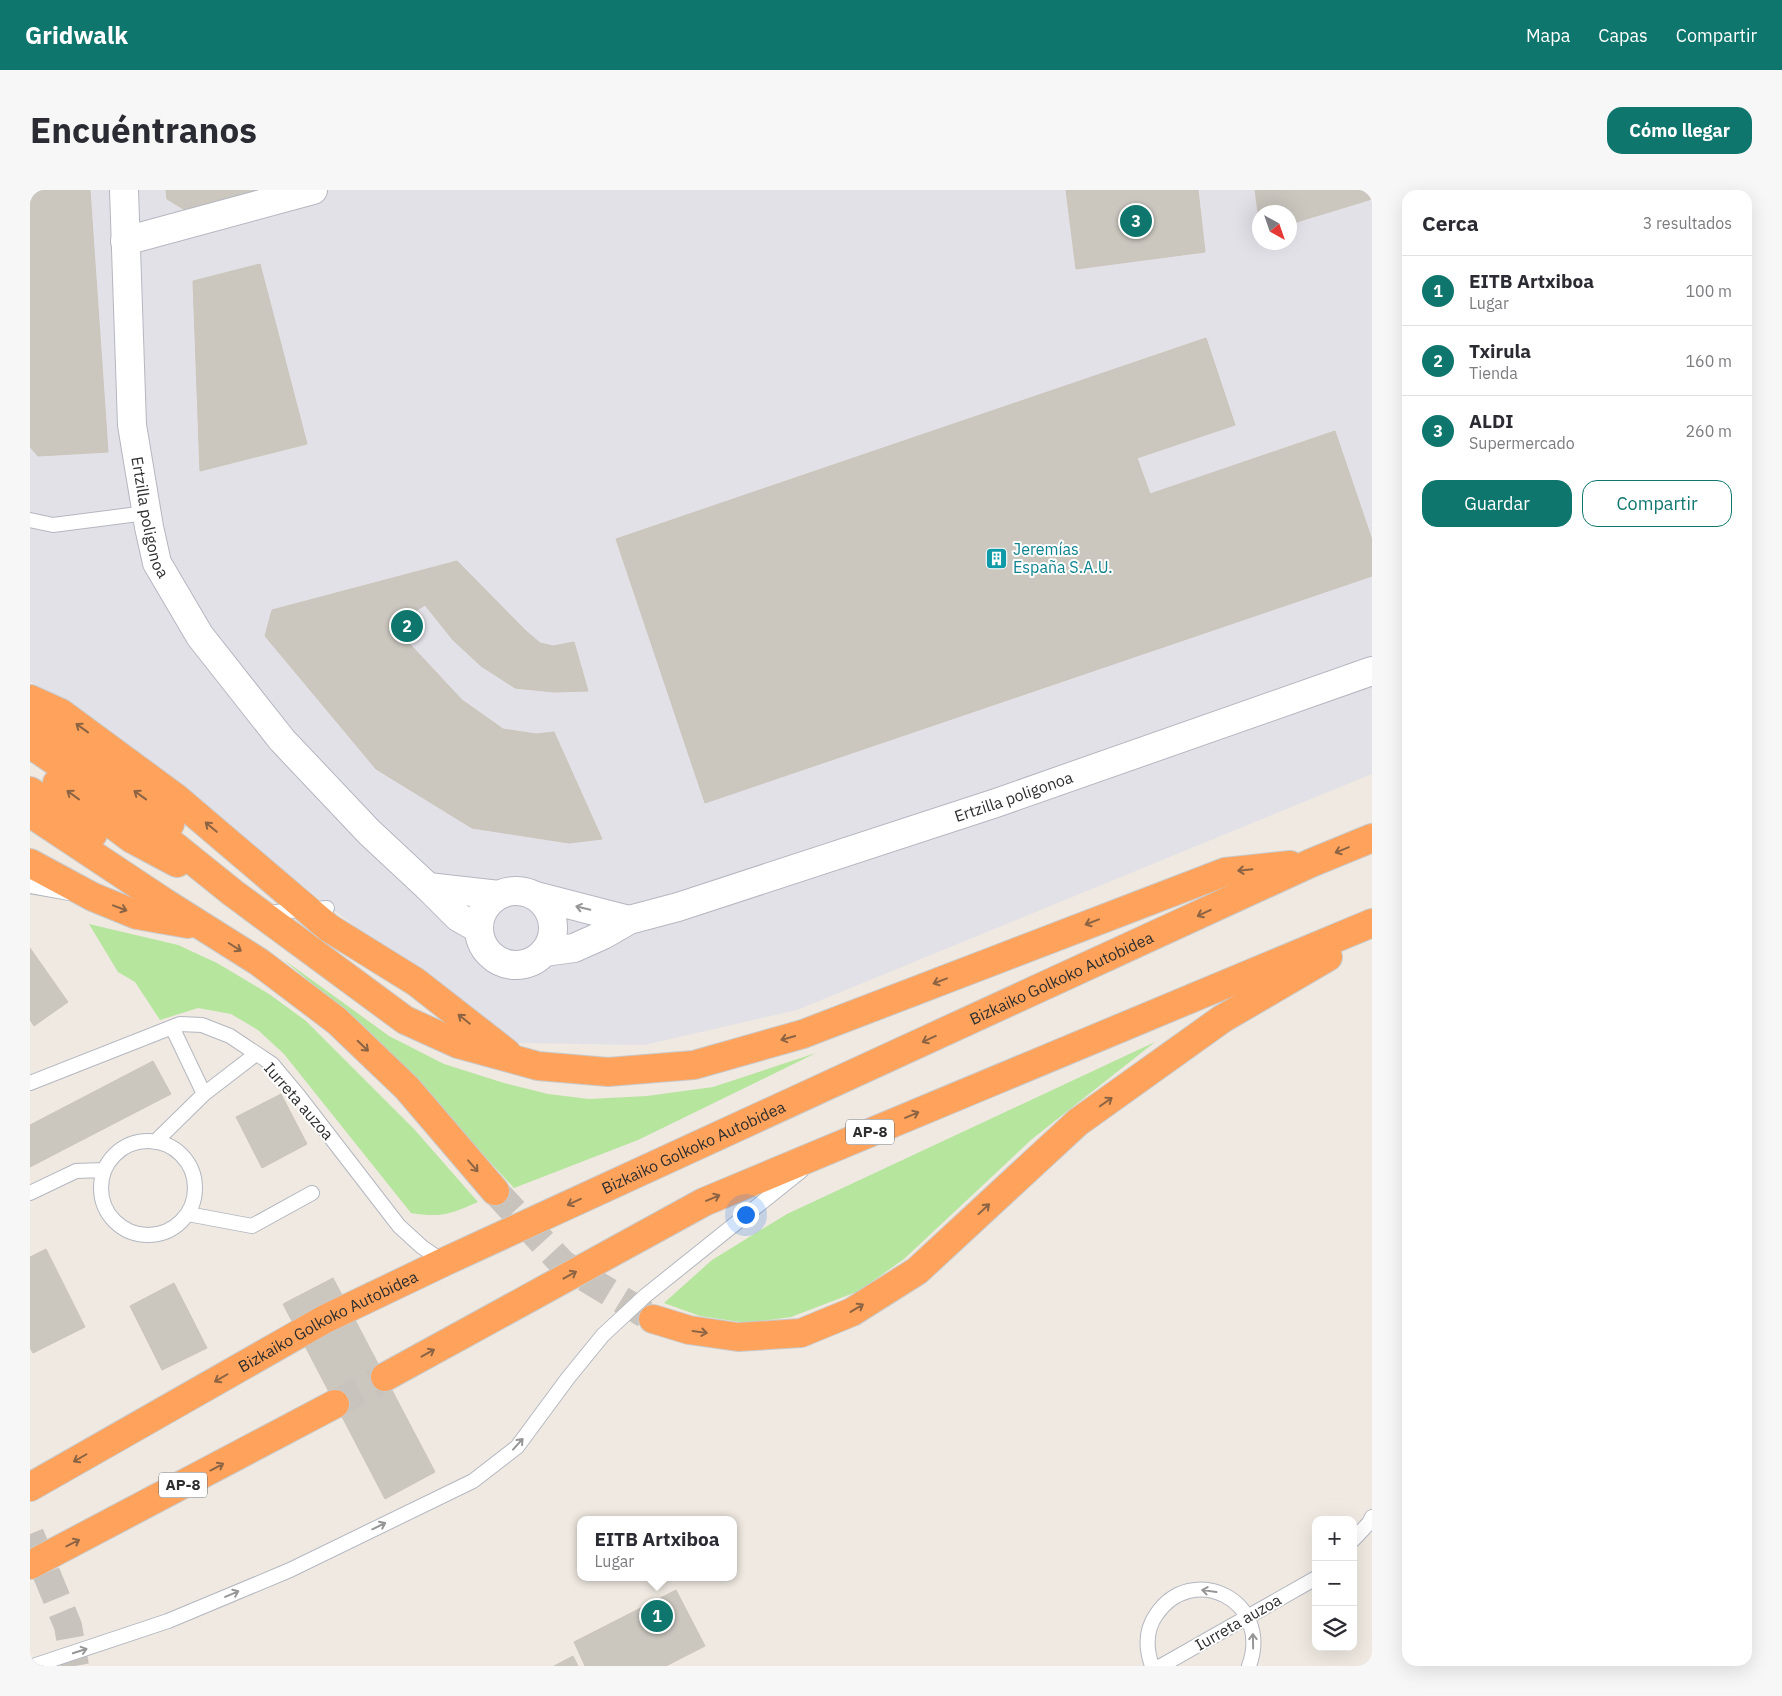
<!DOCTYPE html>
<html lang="es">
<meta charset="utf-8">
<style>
body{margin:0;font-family:"IBM Plex Sans",sans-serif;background:#f7f7f7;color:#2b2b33}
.controls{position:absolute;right:15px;bottom:15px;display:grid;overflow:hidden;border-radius:10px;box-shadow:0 5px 20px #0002}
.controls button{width:45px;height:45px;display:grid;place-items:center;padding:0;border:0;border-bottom:1px solid #e1e1e2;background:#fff;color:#2b2b33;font:25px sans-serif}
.compass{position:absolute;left:1222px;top:15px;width:45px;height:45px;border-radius:50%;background:#fff;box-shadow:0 5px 20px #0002;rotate:140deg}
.you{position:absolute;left:715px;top:1024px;width:18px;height:18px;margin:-12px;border:4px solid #fff;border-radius:50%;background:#1a73e8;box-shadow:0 0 0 8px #1a73e833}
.badge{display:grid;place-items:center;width:32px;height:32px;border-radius:50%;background:#0f766e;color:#fff;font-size:16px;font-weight:700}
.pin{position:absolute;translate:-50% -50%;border:2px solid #fff;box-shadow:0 1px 5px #0006}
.popup{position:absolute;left:547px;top:1326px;width:160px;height:65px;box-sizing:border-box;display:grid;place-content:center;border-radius:10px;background:#fff;filter:drop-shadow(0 1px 4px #0005);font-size:16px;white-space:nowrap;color:#7c7c81}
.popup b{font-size:19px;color:#2b2b33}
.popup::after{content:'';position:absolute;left:50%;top:100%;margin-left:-10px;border:10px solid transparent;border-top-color:#fff}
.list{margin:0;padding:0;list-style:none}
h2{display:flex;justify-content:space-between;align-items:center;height:65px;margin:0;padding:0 20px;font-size:21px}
h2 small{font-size:16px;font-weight:400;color:#7c7c81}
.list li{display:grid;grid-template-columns:32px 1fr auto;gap:15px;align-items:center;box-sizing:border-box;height:70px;padding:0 20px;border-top:1px solid #e1e1e2}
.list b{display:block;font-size:19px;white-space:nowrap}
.list p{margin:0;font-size:16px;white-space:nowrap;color:#7c7c81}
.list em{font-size:16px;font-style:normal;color:#7c7c81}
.actions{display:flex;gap:10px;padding:15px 20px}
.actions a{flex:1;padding:11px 0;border:1px solid #0f766e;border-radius:15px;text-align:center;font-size:18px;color:#0f766e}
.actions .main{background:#0f766e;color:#fff}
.icon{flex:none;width:28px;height:28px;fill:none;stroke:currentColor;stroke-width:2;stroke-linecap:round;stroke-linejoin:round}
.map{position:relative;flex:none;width:1342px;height:1476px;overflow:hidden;border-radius:15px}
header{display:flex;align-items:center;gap:30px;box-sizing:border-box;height:70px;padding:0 25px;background:#0f766e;color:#fff}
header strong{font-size:24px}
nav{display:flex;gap:28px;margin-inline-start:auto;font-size:18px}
.intro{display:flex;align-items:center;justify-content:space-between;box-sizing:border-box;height:120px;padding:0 30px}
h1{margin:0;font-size:35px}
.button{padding:12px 22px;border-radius:15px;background:#0f766e;color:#fff;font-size:18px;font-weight:700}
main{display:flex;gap:30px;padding:0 30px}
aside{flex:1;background:#fff;border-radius:15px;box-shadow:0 5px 20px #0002}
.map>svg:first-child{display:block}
</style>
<header>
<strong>Gridwalk</strong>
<nav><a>Mapa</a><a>Capas</a><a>Compartir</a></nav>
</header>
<div class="intro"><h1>Encuéntranos</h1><a class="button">Cómo llegar</a></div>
<main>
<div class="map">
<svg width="1342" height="1476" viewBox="0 0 1342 1476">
<rect width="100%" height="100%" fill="#efe9e1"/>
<!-- industrial -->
<path fill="#e3e1e8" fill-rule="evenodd" d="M0 0H1342V584L767 820 614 855 488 853 337 746 38 511 0 492ZM1230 22H1260V52H1230Z"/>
<!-- green -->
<path fill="#b6e59e" d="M59 734 148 755 187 773 239 804 276 831 384 939 448 1012C420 1024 412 1028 381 1023L254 864 228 840 201 824 168 818 130 830 105 792 88 782Z
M253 769 359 846 414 874 474 893 518 904 559 909 617 906 683 897 786 863 608 950 484 998 349 851Z
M1125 852 1002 949 874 1069 829 1101 761 1127 717 1133 670 1126 634 1113 682 1070 757 1024Z"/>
<!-- building -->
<path fill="#cbc7bf" stroke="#cbc5ba" d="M0 0H60L78 262 8 266 0 257Z
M136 0H230L155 20 137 9Z
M1036 0H1168L1175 62 1046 79Z
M1225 0H1342V9L1260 34V22H1230V36Z
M230 74 277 254 170 281 163 91Z
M1176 148 1205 235 1107 268 1120 304 1305 241 1342 350V386L675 613 586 349Z
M427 371 496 441 510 453 523 456 544 452 558 501 524 502 485 498 451 476 423 450 395 415 363 436 432 510 473 539 506 544 524 542 572 649 539 653 442 638 346 579 235 446 242 420Z
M0 758 38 812 4 836 0 830Z
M123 871 141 904 0 977V935Z
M251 904 277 954 232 978 206 927Z
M16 1059 55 1137 3 1163 0 1158V1067Z
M303 1088 405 1282 355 1309 253 1114Z
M144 1093 177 1158 132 1180 100 1116Z
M646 1400 675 1456 636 1476H555L544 1452Z
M543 1466 548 1476H524Z"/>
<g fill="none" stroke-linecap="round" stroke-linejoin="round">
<!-- highway-tunnel -->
<path stroke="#c8c4bd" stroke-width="28" stroke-dasharray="28 14" stroke-linecap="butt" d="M465 1001 533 1074 623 1129
M305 1214 355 1187
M0 1344 38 1436 45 1476"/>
<defs>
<path id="lane" d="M0 330 23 335 116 323
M0 696 39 703
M233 723 297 718
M0 893 150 834 172 835 200 846 242 874 268 905 369 1036 392 1057 414 1072
M174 904 226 864
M71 998a47 47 0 1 1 94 0a47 47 0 1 1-94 0Z
M125 952 174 904 142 837
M0 1003 46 981 74 980
M158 1024 222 1036 282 1003
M1323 1350 1339 1333 1342 1327
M3 1476 138 1431 260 1380 443 1291 487 1257 538 1188 573 1145 615 1106 771 981
M1122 1476C1116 1459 1115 1441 1126 1425 1162 1371 1243 1410 1219 1476
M1131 1476 1286 1388"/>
<g id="street">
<path id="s1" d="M94 0 102 235 119 337 127 373 170 446 252 550 339 642 398 697 428 727 449 739"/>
<path d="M95 51 283 0"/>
<path d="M398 697 469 705"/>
<circle cx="486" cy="738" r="37"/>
<path d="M506 706 599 730"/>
<path id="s2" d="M514 762 544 758 573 745 599 730 648 717 966 613 1342 481"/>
</g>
<g id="highway">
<path d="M0 509 31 523 145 607 299 738 386 792 477 863"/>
<path d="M0 532 18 538 122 614 140 634"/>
<path d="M0 554 116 633 203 703 375 830 428 854 508 876 578 882 664 875 773 844 1195 682 1260 675"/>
<path d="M27 593 102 649 147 673"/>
<path d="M0 601 63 644"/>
<path d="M0 623 134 712 229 772 307 831 377 898 465 1001"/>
<path d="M0 673 63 707 107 725 158 734"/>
<path d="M623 1129 659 1140 708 1147 771 1143 822 1122 887 1081 1048 932 1192 829 1298 767"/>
<path d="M355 1187 674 1012 1342 733"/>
<path id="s3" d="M0 1297 295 1129 414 1072 1281 673 1342 648"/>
<path d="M0 1375 305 1214"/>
</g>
</defs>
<!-- lane casing -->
<use href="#lane" stroke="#b4b7c1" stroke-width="16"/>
<!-- street casing -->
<use href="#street" stroke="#b4b7c1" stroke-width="30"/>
<!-- highway casing -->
<use href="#highway" stroke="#c9c9c9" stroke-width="30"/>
<!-- lane -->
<use href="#lane" stroke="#fff" stroke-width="14"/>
<!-- street -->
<use href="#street" stroke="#fff" stroke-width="28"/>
<!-- highway -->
<use href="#highway" stroke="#ffa35c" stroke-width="28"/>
</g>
<!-- one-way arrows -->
<defs><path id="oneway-shaft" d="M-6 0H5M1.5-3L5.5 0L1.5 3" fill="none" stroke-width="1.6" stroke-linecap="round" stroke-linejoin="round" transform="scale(1.25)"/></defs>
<g stroke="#8c6343">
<use href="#oneway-shaft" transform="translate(52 538) rotate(-144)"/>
<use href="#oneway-shaft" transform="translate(43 605) rotate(-144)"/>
<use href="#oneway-shaft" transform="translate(110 605) rotate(-144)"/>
<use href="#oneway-shaft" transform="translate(181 637) rotate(-140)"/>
<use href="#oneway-shaft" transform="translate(1312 660) rotate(158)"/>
<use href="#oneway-shaft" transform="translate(1215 680) rotate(174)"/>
<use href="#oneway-shaft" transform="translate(90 718) rotate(21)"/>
<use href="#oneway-shaft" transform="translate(1174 723) rotate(155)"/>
<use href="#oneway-shaft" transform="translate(1062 732) rotate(159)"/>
<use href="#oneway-shaft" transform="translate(205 757) rotate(32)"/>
<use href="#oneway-shaft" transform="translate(910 791) rotate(159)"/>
<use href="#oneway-shaft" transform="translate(434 829) rotate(-141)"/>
<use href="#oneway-shaft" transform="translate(758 848) rotate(164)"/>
<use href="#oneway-shaft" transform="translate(899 849) rotate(155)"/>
<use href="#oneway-shaft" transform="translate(333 856) rotate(44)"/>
<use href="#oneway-shaft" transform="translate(1076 912) rotate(-35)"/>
<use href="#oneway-shaft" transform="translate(882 925) rotate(-23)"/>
<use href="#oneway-shaft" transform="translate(443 976) rotate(49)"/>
<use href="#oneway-shaft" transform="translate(683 1008) rotate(-23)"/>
<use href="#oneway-shaft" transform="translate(544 1012) rotate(155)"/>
<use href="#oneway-shaft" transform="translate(954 1019) rotate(-43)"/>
<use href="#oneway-shaft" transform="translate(540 1085) rotate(-29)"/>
<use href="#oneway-shaft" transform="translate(827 1118) rotate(-31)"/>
<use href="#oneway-shaft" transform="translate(670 1142) rotate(8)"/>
<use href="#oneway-shaft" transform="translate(398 1163) rotate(-29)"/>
<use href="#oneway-shaft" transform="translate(191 1188) rotate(150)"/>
<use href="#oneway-shaft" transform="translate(50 1268) rotate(150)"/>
<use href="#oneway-shaft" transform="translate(187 1277) rotate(-28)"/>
<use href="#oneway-shaft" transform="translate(43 1353) rotate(-27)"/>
</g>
<g stroke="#969696">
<use href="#oneway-shaft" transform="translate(553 718) rotate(-167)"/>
<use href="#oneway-shaft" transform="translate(488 1254) rotate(-48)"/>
<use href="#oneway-shaft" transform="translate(349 1336) rotate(-26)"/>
<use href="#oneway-shaft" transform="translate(1179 1401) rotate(-172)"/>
<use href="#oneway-shaft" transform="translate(202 1404) rotate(-23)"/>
<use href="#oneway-shaft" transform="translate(1223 1451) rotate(-91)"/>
<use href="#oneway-shaft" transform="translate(50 1461) rotate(-18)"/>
</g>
<!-- icons -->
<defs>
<symbol id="building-square" viewBox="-11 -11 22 22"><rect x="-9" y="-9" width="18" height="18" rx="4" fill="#0f9aa8" stroke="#fff"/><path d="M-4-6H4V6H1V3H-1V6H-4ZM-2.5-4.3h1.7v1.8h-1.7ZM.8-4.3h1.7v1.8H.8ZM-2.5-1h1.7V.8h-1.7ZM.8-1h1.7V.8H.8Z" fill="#fff"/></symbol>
</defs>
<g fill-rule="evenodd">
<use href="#building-square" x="954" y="356" width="25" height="25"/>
</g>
<g text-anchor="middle" stroke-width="4" stroke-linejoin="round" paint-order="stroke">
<!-- shield labels -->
<g fill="#fff" stroke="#6d6d6d" stroke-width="1">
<rect x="816" y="929.5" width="48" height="25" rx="4"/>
<rect x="129" y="1282.5" width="48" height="25" rx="4"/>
</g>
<g font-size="15" font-weight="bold" fill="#2e2e2e">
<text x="840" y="947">AP-8</text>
<text x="153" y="1300">AP-8</text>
</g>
<!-- street labels -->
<g font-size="16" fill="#2e2e2e" stroke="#fff">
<text dy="6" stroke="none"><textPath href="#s1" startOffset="329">Ertzilla poligonoa</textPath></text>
<text dy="6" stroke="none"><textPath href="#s2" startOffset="496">Ertzilla poligonoa</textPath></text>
<text dy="6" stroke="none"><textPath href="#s3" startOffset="1151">Bizkaiko Golkoko Autobidea</textPath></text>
<text transform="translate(269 911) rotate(49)" y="6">Iurreta auzoa</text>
<text dy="6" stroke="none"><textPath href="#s3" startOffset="746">Bizkaiko Golkoko Autobidea</textPath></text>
<text dy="6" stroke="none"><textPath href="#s3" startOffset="341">Bizkaiko Golkoko Autobidea</textPath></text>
<text transform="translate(1208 1432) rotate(-30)" y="6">Iurreta auzoa</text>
</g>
<!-- culture labels -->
<g font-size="16" fill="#0d838f" stroke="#fff" text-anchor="start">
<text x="983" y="365">Jeremías<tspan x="983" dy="18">España S.A.U.</tspan></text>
</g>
</g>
</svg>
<div class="controls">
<button>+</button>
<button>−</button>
<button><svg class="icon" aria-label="layers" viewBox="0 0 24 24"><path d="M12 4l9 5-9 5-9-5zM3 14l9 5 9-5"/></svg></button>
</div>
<svg class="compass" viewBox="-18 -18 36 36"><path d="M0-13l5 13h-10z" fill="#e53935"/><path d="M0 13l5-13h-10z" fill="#7c7c81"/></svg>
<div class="you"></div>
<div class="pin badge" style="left:627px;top:1426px">1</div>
<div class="popup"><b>EITB Artxiboa</b>Lugar</div>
<div class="pin badge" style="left:377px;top:436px">2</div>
<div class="pin badge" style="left:1106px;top:31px">3</div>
</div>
<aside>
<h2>Cerca<small>3 resultados</small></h2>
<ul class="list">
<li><span class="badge">1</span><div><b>EITB Artxiboa</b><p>Lugar</p></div><em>100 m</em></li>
<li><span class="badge">2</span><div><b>Txirula</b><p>Tienda</p></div><em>160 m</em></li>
<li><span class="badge">3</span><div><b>ALDI</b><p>Supermercado</p></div><em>260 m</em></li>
</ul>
<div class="actions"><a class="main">Guardar</a><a>Compartir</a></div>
</aside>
</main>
